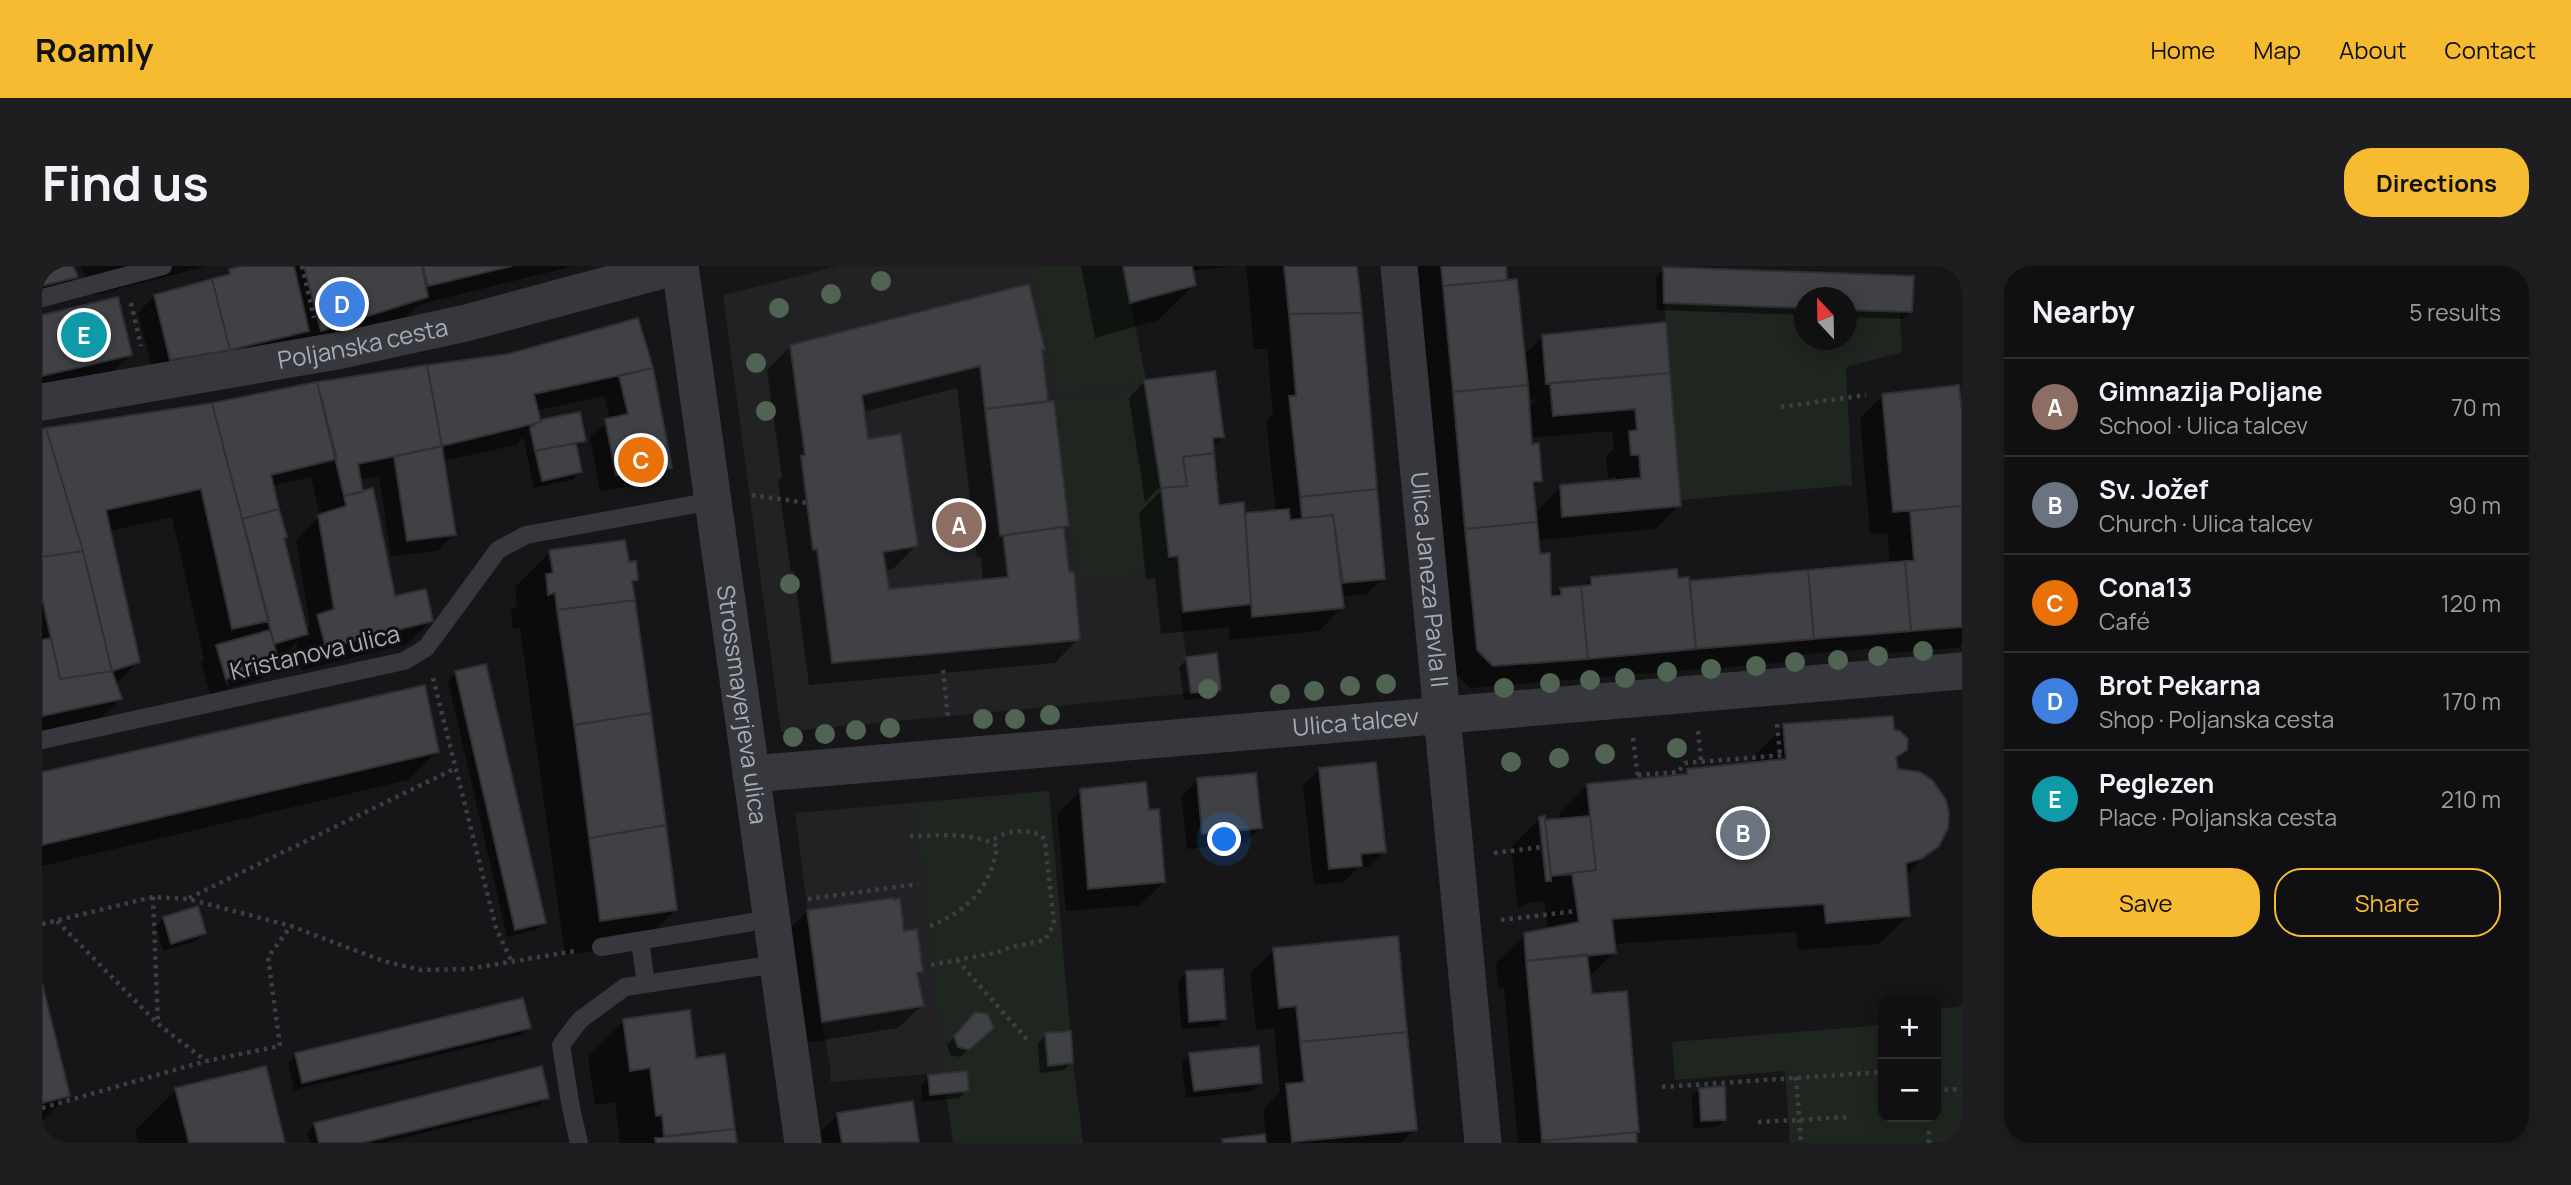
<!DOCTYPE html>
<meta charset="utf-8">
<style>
body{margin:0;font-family:Manrope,sans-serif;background:#1e1e20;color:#f1f3f6}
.controls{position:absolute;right:21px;bottom:21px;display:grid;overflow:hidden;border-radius:14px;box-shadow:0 4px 18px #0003}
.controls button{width:63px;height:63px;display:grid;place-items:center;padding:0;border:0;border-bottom:2px solid #303032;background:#101012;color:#f1f3f6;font:35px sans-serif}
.compass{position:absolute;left:1752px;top:21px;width:63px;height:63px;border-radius:50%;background:#101012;box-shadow:0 4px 18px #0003;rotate:338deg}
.you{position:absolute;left:1183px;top:574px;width:24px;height:24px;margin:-18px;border:5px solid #fff;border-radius:50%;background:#1a73e8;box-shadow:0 0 0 10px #1a73e833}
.badge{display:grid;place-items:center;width:46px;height:46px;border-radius:50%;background:#f6bb30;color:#fff;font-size:23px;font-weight:700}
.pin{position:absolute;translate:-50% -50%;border:4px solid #fff;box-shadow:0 2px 7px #0006}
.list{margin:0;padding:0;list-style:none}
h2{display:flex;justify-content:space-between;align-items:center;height:91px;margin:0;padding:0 28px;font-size:30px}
h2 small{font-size:23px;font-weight:400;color:#9c9d9f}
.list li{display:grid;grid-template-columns:46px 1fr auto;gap:21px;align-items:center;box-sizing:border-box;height:98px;padding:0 28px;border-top:2px solid #303032}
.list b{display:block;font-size:26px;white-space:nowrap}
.list p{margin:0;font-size:23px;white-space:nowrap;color:#9c9d9f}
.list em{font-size:23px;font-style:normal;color:#9c9d9f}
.actions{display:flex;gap:14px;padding:21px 28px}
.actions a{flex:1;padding:16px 0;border:2px solid #f6bb30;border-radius:28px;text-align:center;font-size:24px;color:#f6bb30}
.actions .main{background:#f6bb30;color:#111}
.map{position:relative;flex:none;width:1920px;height:877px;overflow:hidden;border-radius:28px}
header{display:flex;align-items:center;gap:42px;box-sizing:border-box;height:98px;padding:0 35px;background:#f6bb30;color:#111}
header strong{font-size:33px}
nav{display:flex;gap:38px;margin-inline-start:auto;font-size:24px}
.intro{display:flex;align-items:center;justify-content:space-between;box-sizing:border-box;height:168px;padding:0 42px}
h1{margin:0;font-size:49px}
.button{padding:18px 32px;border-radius:28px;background:#f6bb30;color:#111;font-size:24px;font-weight:700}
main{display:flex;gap:42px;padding:0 42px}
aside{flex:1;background:#101012;border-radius:28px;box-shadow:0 4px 18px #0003}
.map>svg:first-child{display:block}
</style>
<header>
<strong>Roamly</strong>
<nav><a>Home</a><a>Map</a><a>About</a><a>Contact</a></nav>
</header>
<div class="intro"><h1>Find us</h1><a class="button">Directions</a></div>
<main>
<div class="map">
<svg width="1920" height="877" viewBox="0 0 1920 877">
<rect width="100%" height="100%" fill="#161618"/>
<!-- built -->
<path fill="#222225" d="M796 0H1081L1104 114 1127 291 1136 290 1141 346 1138 343 1149 427 739 466 681 29Z
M1007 525 1031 797 1041 877H911L927 825 925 805 788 816 789 806 780 756 753 547Z"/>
<!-- green -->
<path fill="#1e261f" d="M998 0H1081L1104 114 1016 130 989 2Z
M1622 37 1762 42V74H1804L1805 44 1858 46 1860 86 1804 101 1810 219 1639 234Z
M1104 124 1129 304 1037 314 1012 135Z
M1007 525 1031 797 1041 877H911L904 827 927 825 925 806 902 807 873 537Z
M1920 740V877H1748L1743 805 1633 814 1630 776 1841 759V851H1894V743Z"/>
<!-- shadow -->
<path fill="#0007" fill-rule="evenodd" d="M0 0H29L34 11 11 34 0 37Z
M38 0H165L52 29Z
M208 0H250L251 3 253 0H532L376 39 361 53 112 109 96 47 112 30 180 12 188 5Z
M1039 0H1193L1149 5 1152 19 1116 54 1053 72Z
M1204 0H1313L1341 312 1325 328 1299 331 1300 341 1277 365 1187 374V361L1119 368 1113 312 1104 313 1097 247 1120 224V219L1103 236 1087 132 1103 115 1181 170 1170 181 1176 241 1201 249 1234 246 1224 155 1231 148 1225 83H1212Z
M1374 0H1462L1484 133H1488L1484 87 1501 70 1622 58 1637 239 1614 263 1495 274 1497 290 1508 332 1519 323 1541 321 1550 313H1635L1647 317 1848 298 1845 267 1828 268 1818 152 1841 129 1920 164V378L1916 382 1847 387 1846 381 1754 389 1747 396 1428 422 1412 407ZM1495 133 1485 143V134ZM1570 165 1572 183 1564 190 1566 212 1574 211 1575 216 1519 221 1493 247 1490 222 1498 214 1488 172Z
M1622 3 1870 11 1869 45 1861 53 1804 51V32H1762V49L1615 44 1614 11Z
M0 51 88 89 52 124 0 136Z
M749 80 1001 83 998 86 1001 110 1025 260 1020 265 1036 373 1013 397 767 419 752 305 749 306 736 215 740 211 725 104ZM915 122 935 292 939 291 941 316 845 325 842 304 851 303 874 280 824 175 820 146Z
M609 102 605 105 628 201 612 217 558 225 548 171 568 154 562 130 494 145 497 158 542 174 533 183 538 206 530 214 492 222 481 171 474 179 401 195 412 268 396 285 349 290 337 210 317 214 352 332 389 355 365 378 261 404 254 377 247 384 233 388 235 397 219 413 168 428 159 397 162 393 130 251 67 265 97 395 73 419 78 433 55 456 0 468V165ZM269 211 278 250 254 274 268 359 263 364 240 274 230 220ZM175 388H179L188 421H185Z
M508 286 585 298 594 314 589 319 634 643 598 679 523 689 478 362 471 363 469 345 475 339 473 321Z
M1145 393 1177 423 1169 431 1142 434 1137 401Z
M414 407 502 656 494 664 465 671 406 415Z
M1742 460 1850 466 1863 483 1853 494 1854 505 1895 579 1863 610 1866 650 1837 678 1756 684 1754 666 1571 678 1572 686 1546 712 1548 730 1595 866 1592 869 1593 877H1476L1462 722 1456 723 1454 697 1483 668 1506 664 1502 635 1484 637 1476 643 1469 581 1498 552 1502 556 1517 555V548L1545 520 1641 510 1646 505 1714 498 1713 489Z
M395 485 366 514 0 600V507Z
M1277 503 1342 585 1326 601 1315 602 1302 616 1272 619 1261 520Z
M1156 514 1218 562 1202 578 1145 583 1139 530Z
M1038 525 1105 546 1122 616 1098 639 1024 645 1015 548Z
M765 645 861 667 880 706 874 711 880 739 856 762 758 778 742 669Z
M122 652 162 667 154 675 121 685 114 660Z
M1232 684 1373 863 1359 877H1179L1224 870 1221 843 1238 826 1232 762 1214 764 1208 707Z
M1144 707 1182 753 1174 761 1139 763 1136 715Z
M0 725 26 829 0 855Z
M582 755 653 794 681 790 693 877H578L573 836 553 839 546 791Z
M926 756 942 769 918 791 908 789 905 779Z
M487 761 479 769 252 824 246 797 254 789Z
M1004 769 1030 796 1022 804 998 807 996 777Z
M1148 789 1219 817 1211 825 1144 832 1140 797Z
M887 811 925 824 917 832 880 836 879 819Z
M1658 823 1683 853 1675 861 1651 862 1650 831Z
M134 824 241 877H96L93 865Z
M505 831 497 839 341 877H268L265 867 273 858Z
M796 849 875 876 781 877 779 865Z"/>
<!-- building -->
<path fill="#404145" stroke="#303034" stroke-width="2" d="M0 0H31L36 11 0 20Z
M201 0H252L267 65 188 84 170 13 188 8 187 3Z
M262 0H380L386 31 279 65Z
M381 0H470L386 20Z
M1081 0H1150L1154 19 1088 37Z
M1242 0H1315L1320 47 1247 48Z
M1399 0H1464L1465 14 1401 20Z
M1621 1 1872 10 1870 46 1804 44V32H1762V42L1622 37Z
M170 13 188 84 128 94 112 29Z
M1475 13 1486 119 1411 126 1401 20Z
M987 18 1003 84H1000L1006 135 943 143 938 100 820 129 826 173 859 168 876 280 841 286 847 323 966 311 961 269 1022 261 1027 306H1032L1038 374 790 397 775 283 771 284 759 190 763 189 748 79Z
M76 31 90 89 0 110V49Z
M1320 47 1335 223 1258 231 1247 130H1254L1247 48Z
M596 52 611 102 492 128 499 156 400 180 385 99 466 88Z
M1624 56 1628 107 1504 118 1500 69Z
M385 99 400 180 316 198 321 226 302 230 275 116Z
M611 102 630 202 574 209 563 153 586 148 577 110Z
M1173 105 1182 171 1171 172 1172 187 1141 191 1145 220 1119 222 1102 114Z
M1628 107 1639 240 1520 251 1518 219 1599 212 1597 189H1589L1587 165 1595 164 1593 143 1511 150 1508 117Z
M275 116 295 193 229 209 237 243 200 253 170 137Z
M1486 119 1490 178 1497 177 1500 215 1491 216 1495 256 1423 263 1411 126Z
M1917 119 1920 146V240L1851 246 1840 128Z
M1012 135 1027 260 958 270 943 143Z
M170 137 227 355 190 363 159 223 64 244 98 396 70 405 41 285 4 162Z
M538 146 544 175 493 185 488 162 502 153Z
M4 162 41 285 0 291V163Z
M534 177 540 206 500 215 493 185Z
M400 180 414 269 365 275 352 191Z
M1172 187 1177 239 1202 236 1209 338 1141 346 1136 290 1127 291 1119 222 1145 220 1141 191Z
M331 222 353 330 384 323 391 355 284 382 275 349 292 343 276 249 304 240 302 230Z
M1335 223 1343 313 1301 317 1291 249 1260 252 1258 231Z
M1920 240V361L1869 365 1863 295H1872L1868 245Z
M237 243 245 271 242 272 266 368 232 378 200 253Z
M1247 243 1248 254 1291 249 1302 342 1210 351 1203 247Z
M1495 256 1498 288 1508 287 1509 330 1519 329 1518 322 1539 320 1546 393 1451 400 1435 384 1423 263Z
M583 274 587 296 594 295 596 314 590 315 593 334 515 344 513 327 506 329 504 308 511 307 507 284Z
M41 285 70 405 18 413 0 332V291Z
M1863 295 1869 365 1772 373 1766 304Z
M1635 303 1636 312 1647 311 1654 383 1546 393 1539 320 1549 319V311Z
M1766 304 1772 373 1654 383 1648 315Z
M593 334 609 447 532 459 515 344Z
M228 364 237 397 184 413 174 379Z
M9 372 18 413 70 405 80 433 0 450V374Z
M1175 387 1179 424 1149 427 1144 391Z
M444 398 504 657 473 664 413 405Z
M383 419 397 486 0 579V506Z
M609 447 624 559 547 572 532 459Z
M1851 450 1852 464 1858 465 1866 473 1865 484 1854 491 1856 503 1878 506 1890 514 1904 534 1907 547 1906 562 1897 580 1879 593 1864 597 1868 650 1784 657 1782 638 1570 653 1574 687 1484 695 1482 667 1537 656 1530 608 1509 610V615H1504L1497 551 1503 550V554L1548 550 1545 518 1645 508V503L1744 493 1741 458Z
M1334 496 1344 586 1319 588 1320 600 1287 603 1277 502Z
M1214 507 1220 562 1160 568 1155 512Z
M1104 516 1107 544 1117 543 1123 616 1046 623 1038 523Z
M1548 550 1554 604 1509 610 1503 554Z
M624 559 635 644 558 655 547 572Z
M851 632 852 634 858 632 862 665 875 663 881 706 875 707 882 740 780 756 765 644Z
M156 640 164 667 129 678 121 651Z
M1356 670 1365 766 1258 776 1254 740 1237 742 1231 682Z
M1545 688 1550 728 1585 725 1597 866 1500 875 1484 695Z
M1181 703 1184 753 1147 756 1144 705Z
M0 717 28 830 0 837Z
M481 732 489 762 260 817 253 787Z
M648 744 654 792 683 788 693 863 622 870 620 849 614 850 608 802 588 805 581 753Z
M933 746 946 748 952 762 927 784 916 781 912 770Z
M1029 765 1031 797 1006 800 1003 767Z
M1365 766 1375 864 1250 876 1244 818 1262 816 1258 776Z
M1217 780 1220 817 1152 825 1147 787Z
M224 800 243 877H147L133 822Z
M500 800 507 832 320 877H277L272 857Z
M925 805 927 825 888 829 886 809Z
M1683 820 1684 854 1659 855 1657 822Z
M871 835 877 876 800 877 795 847Z
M693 863 695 877H614L613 872Z
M1594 866 1595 877H1500V875Z
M1223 868 1224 877H1181L1180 873Z"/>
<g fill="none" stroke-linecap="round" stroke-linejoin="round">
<!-- path -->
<path stroke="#3d3f44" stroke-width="4.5" stroke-dasharray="3.5 5" stroke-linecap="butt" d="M260 0 272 52
M89 37 99 80
M1739 141 1824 129
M710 229 765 237
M901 404 906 452
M391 412 454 662 469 694
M1735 458 1738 489
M1656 465 1659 495
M1591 472 1596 513
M1596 509 1636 506 1643 497 1744 489
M868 570C896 570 930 565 955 580 949 624 923 647 883 662
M1452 587 1500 581
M111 631 116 758
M147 632 414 502
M766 633 876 618
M1459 654 1535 645
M15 655 116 758 164 795
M0 658 111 631 146 633 249 660 341 695 379 704 426 703 533 685
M915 694 988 777
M889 699 953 687 969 681 1003 674 1012 658 1003 576 1000 569C978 563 967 563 948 576
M1754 811 1759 877
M1620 821 1841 806
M1894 824 1920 823
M0 842 164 795 238 780 226 691 249 660
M1716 856 1807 851
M1887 865V877"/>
<!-- service -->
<path stroke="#37383d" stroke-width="18" d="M0 32 121 0
M0 474 362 395 384 382 456 284 484 269 671 235
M598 675 604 718
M559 681 729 653
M537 877 529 842 519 779 538 754 583 721 735 698"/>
<!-- minor -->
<g stroke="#37383d" stroke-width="37">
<path id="s1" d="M638 0 761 877"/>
<path id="s2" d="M1357 0 1441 877"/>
<path id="s3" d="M0 136 300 84 424 57 636 0"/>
<path id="s4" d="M709 508 1920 405"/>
</g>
</g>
<!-- trees -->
<g fill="#4f6452">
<circle cx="839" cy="15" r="10"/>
<circle cx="789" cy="28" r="10"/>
<circle cx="737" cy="42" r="10"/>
<circle cx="714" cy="97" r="10"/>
<circle cx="724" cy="145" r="10"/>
<circle cx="748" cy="318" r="10"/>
<circle cx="1881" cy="385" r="10"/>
<circle cx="1836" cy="390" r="10"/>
<circle cx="1796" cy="394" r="10"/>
<circle cx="1753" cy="396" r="10"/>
<circle cx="1714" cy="400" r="10"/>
<circle cx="1669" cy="403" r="10"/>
<circle cx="1625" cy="406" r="10"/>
<circle cx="1583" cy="412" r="10"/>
<circle cx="1548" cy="414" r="10"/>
<circle cx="1508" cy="417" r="10"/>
<circle cx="1344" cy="418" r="10"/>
<circle cx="1308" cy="420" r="10"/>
<circle cx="1462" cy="422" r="10"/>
<circle cx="1166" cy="423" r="10"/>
<circle cx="1272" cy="425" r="10"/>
<circle cx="1238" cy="428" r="10"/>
<circle cx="1008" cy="449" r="10"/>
<circle cx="941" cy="453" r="10"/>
<circle cx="973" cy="453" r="10"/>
<circle cx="848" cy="462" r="10"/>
<circle cx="814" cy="464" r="10"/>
<circle cx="783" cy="468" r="10"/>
<circle cx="751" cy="471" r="10"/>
<circle cx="1635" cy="482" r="10"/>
<circle cx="1563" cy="488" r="10"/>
<circle cx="1517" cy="492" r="10"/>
<circle cx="1469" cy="496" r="10"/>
</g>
<g text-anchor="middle" stroke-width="6" stroke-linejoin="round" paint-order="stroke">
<!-- street labels -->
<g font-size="24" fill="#a8acb8" stroke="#111113">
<text dy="8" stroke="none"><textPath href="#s3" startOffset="326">Poljanska cesta</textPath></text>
<text dy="8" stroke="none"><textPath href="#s2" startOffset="315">Ulica Janeza Pavla II</textPath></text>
<text transform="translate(273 387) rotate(-13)" y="8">Kristanova ulica</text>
<text dy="8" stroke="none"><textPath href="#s1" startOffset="443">Strossmayerjeva ulica</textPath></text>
<text dy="8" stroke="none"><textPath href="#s4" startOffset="607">Ulica talcev</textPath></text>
</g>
</g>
</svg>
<div class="controls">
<button>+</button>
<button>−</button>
</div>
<svg class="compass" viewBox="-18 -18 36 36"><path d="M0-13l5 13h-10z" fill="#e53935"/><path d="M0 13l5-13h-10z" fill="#9c9d9f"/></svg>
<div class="you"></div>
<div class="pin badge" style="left:917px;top:259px;background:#8d6e63">A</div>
<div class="pin badge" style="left:1701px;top:567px;background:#6b7280">B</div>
<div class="pin badge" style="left:599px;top:194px;background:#e8710a">C</div>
<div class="pin badge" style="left:300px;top:38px;background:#3f7fe0">D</div>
<div class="pin badge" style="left:42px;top:69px;background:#0f9aa8">E</div>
</div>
<aside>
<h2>Nearby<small>5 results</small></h2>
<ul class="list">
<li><span class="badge" style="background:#8d6e63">A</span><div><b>Gimnazija Poljane</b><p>School · Ulica talcev</p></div><em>70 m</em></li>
<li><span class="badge" style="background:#6b7280">B</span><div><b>Sv. Jožef</b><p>Church · Ulica talcev</p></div><em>90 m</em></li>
<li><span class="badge" style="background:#e8710a">C</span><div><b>Cona13</b><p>Café</p></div><em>120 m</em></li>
<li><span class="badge" style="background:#3f7fe0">D</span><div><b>Brot Pekarna</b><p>Shop · Poljanska cesta</p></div><em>170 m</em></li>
<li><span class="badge" style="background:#0f9aa8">E</span><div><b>Peglezen</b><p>Place · Poljanska cesta</p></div><em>210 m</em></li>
</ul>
<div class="actions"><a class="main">Save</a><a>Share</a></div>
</aside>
</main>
